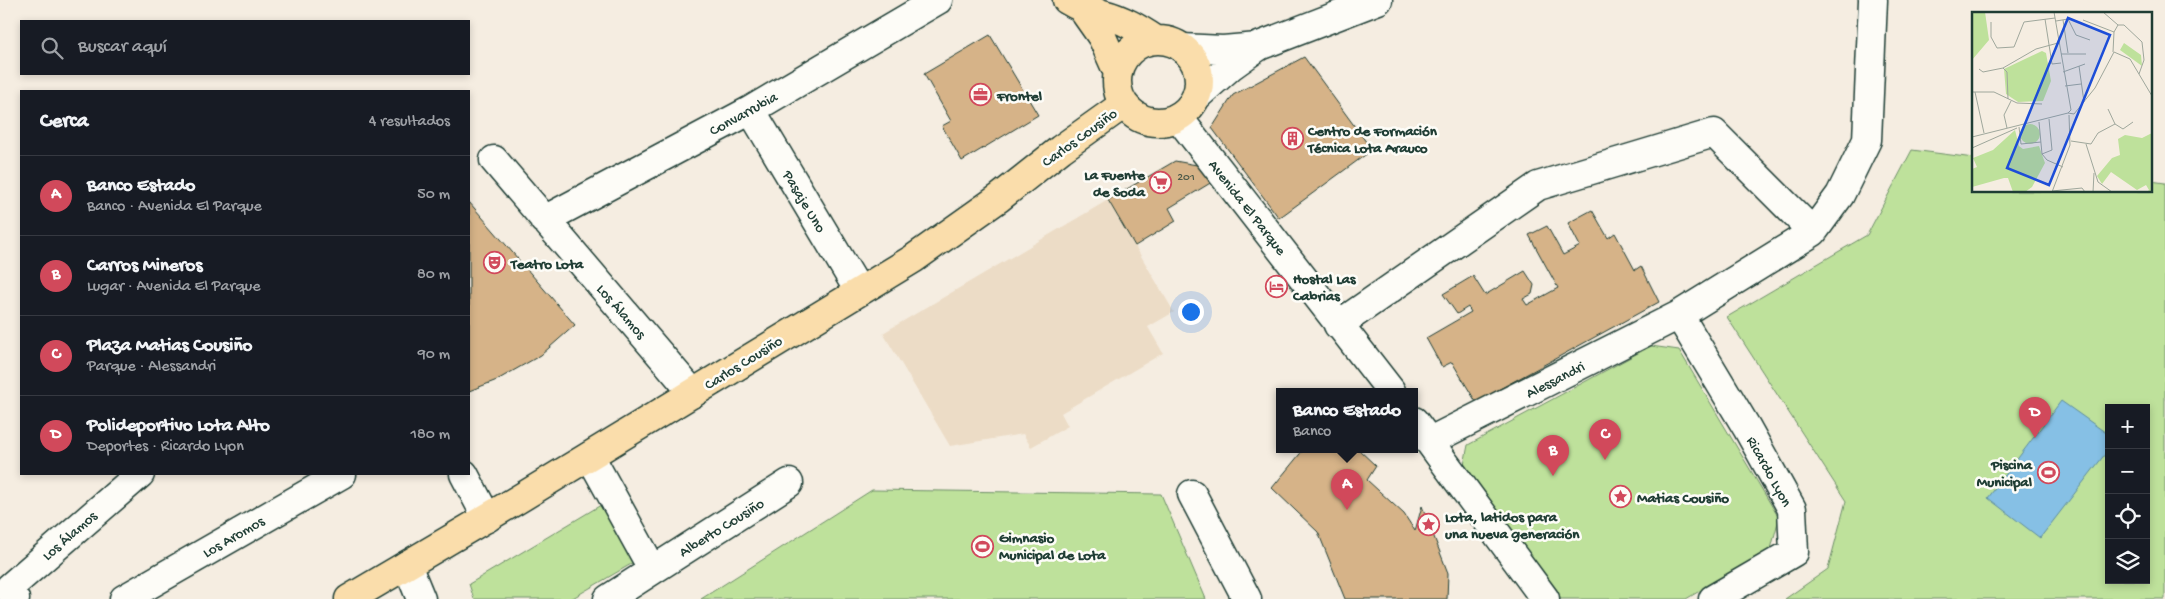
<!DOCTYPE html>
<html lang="es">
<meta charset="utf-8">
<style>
body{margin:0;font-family:"Gochi Hand",sans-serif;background:#20242c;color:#f1f3f6}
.controls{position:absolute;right:15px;bottom:15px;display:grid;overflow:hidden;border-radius:0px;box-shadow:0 2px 8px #0003}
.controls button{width:45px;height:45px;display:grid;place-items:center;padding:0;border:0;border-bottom:1px solid #363941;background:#171b24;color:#f1f3f6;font:25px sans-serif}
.you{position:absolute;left:1190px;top:311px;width:18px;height:18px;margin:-12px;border:4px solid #fff;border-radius:50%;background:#1a73e8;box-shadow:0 0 0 8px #1a73e833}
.badge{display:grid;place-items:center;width:32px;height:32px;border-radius:50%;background:#d1495b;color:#fff;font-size:16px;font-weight:700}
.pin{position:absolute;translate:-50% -41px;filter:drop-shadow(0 1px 2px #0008)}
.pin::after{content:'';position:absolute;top:26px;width:18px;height:15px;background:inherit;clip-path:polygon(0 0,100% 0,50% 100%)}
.popup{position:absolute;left:1276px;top:388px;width:142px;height:65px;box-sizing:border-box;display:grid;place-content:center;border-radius:0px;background:#171b24;filter:drop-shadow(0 1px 4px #0005);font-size:16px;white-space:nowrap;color:#9ea1a6}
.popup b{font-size:19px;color:#f1f3f6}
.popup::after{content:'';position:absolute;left:50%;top:100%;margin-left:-10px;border:10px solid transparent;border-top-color:#171b24}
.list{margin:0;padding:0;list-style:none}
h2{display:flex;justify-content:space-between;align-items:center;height:65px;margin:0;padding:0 20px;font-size:21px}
h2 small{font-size:16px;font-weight:400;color:#9ea1a6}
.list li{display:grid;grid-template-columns:32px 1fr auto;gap:15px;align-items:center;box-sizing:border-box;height:80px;padding:0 20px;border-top:1px solid #363941}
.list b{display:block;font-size:19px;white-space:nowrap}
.list p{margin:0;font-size:16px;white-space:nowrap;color:#9ea1a6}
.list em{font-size:16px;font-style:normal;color:#9ea1a6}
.icon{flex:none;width:28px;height:28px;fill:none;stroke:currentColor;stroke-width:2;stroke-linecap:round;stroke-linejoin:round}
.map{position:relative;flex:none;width:2165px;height:599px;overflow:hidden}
.search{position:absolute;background:#171b24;box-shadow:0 2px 8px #0003;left:20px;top:20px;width:450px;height:55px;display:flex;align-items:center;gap:12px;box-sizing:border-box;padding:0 18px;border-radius:0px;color:#9ea1a6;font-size:19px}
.panel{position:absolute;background:#171b24;box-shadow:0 2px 8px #0003;left:20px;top:90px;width:450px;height:385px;border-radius:0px}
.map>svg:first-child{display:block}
</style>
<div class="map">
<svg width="2165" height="599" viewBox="0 0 2165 599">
<rect width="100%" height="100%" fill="#f5ede1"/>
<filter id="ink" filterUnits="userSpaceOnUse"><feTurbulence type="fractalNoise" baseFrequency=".02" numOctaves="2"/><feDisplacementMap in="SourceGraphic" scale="10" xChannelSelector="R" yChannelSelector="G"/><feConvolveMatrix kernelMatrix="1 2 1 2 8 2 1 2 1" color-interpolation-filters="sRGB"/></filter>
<g filter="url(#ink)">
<!-- built -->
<path fill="#ecdcc6" d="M1108 200 1174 312 1148 327 1163 353 1061 413 1068 426 1031 447 1023 434 950 446 883 333Z"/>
<!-- green -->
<path fill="#bee19b" stroke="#6e8f68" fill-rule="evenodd" d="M1912 150 1974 158V191H2151V181L2165 183V599H1785L1828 569 1846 501 1727 317 1867 235ZM2109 408H2146V580H2109Z
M1651 346 1679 350 1779 518 1771 549 1686 599H1560L1462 475 1468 445Z
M872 490 1161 494 1206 599H701Z
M621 493 650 553 571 599H474L469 584Z"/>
<!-- water -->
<path fill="#86c0e5" stroke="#5d8c9e" d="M2061 401 2109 435V449L2040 538 1988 498Z"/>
<!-- building -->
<path fill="#d6b388" stroke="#1f3d34" d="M990 35 1038 115 962 161 942 126 951 121 924 74Z
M1304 57 1372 150 1279 218 1212 128 1233 95Z
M1175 161 1202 166 1212 182 1169 208 1176 221 1135 246 1108 200Z
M469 202 575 325 541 355 497 380 469 391Z
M1592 210 1608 238 1615 233 1635 270 1641 266 1659 302 1476 402 1452 362 1442 367 1426 338 1471 312 1468 307 1457 314 1443 294 1473 276 1485 295 1525 271 1534 285 1532 294 1523 299 1527 305 1558 288 1529 235 1547 226 1563 255 1580 246 1568 223Z
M1304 449H1358L1376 466 1367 480 1404 514 1415 531 1422 506 1448 573 1447 599H1345L1318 532 1272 488Z"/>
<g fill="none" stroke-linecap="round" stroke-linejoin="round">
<defs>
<path id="minor" d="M1182 48 1223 50 1258 47
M1196 97 1231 66 1259 46 1378 0
M751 110 859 291
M1178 117 1391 391
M494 160 693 393
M544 220 751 110 938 0
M1679 315 1747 428 1792 509 1794 552 1713 599
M1338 325 1538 186 1714 133 1813 232
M1414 421 1545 599
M1430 441 1679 315 1813 232 1840 195 1867 140 1873 0
M590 456 653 570 608 599
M464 474 487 518
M1192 494 1247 599
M407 565 421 599
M653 570 789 483
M15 599 9 588 140 474
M124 599 342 474"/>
<path id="major" d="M1067 0C1082 9 1087 9 1103 14 1123 19 1139 29 1156 40
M1083 10 1102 37 1118 73
M1117 81a41 41 0 1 1 82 0a41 41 0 1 1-82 0Z
M349 599 517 500 913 259 999 198 1061 149 1124 104"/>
</defs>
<!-- minor casing -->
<use href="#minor" stroke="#1f3d34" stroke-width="31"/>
<!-- major casing -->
<use href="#major" stroke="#1f3d34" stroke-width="31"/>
<!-- minor -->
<use href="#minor" stroke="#fdfcf7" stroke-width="28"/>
<!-- major -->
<use href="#major" stroke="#faddab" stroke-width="28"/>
</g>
</g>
<!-- icons -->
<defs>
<symbol id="office-ring" viewBox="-11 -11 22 22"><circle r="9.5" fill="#fdfcf7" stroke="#d1495b" stroke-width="1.5"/><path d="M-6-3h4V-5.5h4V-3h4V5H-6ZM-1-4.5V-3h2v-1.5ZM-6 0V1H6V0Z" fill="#d1495b"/></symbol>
<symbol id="building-ring" viewBox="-11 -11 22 22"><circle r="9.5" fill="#fdfcf7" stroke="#d1495b" stroke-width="1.5"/><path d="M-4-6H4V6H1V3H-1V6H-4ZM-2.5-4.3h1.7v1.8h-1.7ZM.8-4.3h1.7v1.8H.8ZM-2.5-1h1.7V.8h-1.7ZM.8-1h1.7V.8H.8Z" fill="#d1495b"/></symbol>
<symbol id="supermarket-ring" viewBox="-11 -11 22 22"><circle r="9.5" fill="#fdfcf7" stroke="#d1495b" stroke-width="1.5"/><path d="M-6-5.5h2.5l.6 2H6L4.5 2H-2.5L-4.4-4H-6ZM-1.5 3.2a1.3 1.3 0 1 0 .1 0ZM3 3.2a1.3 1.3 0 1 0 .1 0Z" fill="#d1495b"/></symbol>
<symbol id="theatre-ring" viewBox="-11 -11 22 22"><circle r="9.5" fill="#fdfcf7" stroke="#d1495b" stroke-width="1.5"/><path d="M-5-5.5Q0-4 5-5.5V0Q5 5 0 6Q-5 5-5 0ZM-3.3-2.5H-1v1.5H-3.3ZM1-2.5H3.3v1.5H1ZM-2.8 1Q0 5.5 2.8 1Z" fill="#d1495b"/></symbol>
<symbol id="hotel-ring" viewBox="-11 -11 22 22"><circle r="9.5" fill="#fdfcf7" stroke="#d1495b" stroke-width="1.5"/><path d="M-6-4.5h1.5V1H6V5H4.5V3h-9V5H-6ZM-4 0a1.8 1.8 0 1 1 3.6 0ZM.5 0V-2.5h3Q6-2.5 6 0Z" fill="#d1495b"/></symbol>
<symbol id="stadium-ring" viewBox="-11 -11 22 22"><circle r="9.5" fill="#fdfcf7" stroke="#d1495b" stroke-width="1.5"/><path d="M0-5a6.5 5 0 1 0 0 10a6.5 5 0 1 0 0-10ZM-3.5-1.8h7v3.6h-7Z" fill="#d1495b"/></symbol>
<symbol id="sight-ring" viewBox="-11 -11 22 22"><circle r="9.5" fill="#fdfcf7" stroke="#d1495b" stroke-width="1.5"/><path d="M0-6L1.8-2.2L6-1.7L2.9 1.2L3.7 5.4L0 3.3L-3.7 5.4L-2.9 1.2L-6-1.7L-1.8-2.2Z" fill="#d1495b"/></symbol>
</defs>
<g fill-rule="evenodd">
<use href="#office-ring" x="968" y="82" width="25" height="25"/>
<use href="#building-ring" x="1280" y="126" width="25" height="25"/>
<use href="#supermarket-ring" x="1148" y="170" width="25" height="25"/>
<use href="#theatre-ring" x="482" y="250" width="25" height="25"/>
<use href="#hotel-ring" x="1264" y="274" width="25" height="25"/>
<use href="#stadium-ring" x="2036" y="460" width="25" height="25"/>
<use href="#sight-ring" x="1608" y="484" width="25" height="25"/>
<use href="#sight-ring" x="1416" y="512" width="25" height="25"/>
<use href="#stadium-ring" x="970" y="534" width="25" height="25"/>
</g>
<g text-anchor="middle" stroke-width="5" stroke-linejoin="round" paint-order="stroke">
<!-- number labels -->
<g font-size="12" fill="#4d5a49">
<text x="1186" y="180">201</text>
</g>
<!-- poi labels -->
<g font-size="15" font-weight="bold" fill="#1f3d34" stroke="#fdfcf7" text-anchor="start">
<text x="997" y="100">Frontel</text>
<text x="1308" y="135">Centro de Formación<tspan x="1308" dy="17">Técnica Lota Arauco</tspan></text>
<text x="1145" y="179" text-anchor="end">La Fuente<tspan x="1145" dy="17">de Soda</tspan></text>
<text x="511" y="268">Teatro Lota</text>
<text x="1293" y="283">Hostal Las<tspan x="1293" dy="17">Cabrias</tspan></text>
<text x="2032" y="469" text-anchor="end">Piscina<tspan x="2032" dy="17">Municipal</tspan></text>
<text x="1637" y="502">Matias Cousiño</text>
<text x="1445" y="521">Lota, latidos para<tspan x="1445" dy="17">una nueva generación</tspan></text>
<text x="999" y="542">Gimnasio<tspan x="999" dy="17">Municipal de Lota</tspan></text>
</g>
<!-- street labels -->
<g font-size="15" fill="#1f3d34" stroke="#fdfcf7">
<text transform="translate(743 113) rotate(-29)" y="5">Convarrubia</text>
<text transform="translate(1079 137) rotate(-36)" y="5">Carlos Cousiño</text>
<text transform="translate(805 201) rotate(59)" y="5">Pasaje Uno</text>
<text transform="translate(1248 207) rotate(52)" y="5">Avenida El Parque</text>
<text transform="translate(622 311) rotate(49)" y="5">Los Álamos</text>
<text transform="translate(743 362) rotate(-32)" y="5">Carlos Cousiño</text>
<text transform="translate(1555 379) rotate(-27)" y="5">Alessandri</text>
<text transform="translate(1770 471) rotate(61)" y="5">Ricardo Lyon</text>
<text transform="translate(721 527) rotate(-32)" y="5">Alberto Cousiño</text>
<text transform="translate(69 535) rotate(-41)" y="5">Los Álamos</text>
<text transform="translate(233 536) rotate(-30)" y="5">Los Aromos</text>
</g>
</g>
<!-- overview -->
<g transform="translate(1972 12)">
<rect width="180" height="180" fill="#f5ede1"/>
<path d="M0 0H13L17 28 0 48ZM152 31 169 43 170 54 148 38ZM70 39 74 41 79 69 71 89 46 90 34 82 32 57ZM48 122a10 10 0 1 1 20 0a10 10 0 1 1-20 0ZM43 118 47 134 51 137 67 134 73 151 60 175 53 180H41L36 166H32L0 175V157L5 155 1 146 21 138ZM180 121V180H175L177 178 174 173 165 178 139 160 130 172 125 164 140 146 148 143 146 127 153 123 170 126Z" fill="#bee19b"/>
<path fill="none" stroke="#9fa79c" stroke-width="1" d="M82 0 99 98 96 101 102 102M131 0 146 13 142 20 141 40M73 7 80 52 89 51M91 8 96 41M111 8 142 20M84 9 96 7 104 23 118 28M19 10V25L25 36 42 35 52 10 83 6M146 13H152L170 30 172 48 167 62M89 42H114M107 54 112 90M31 56 35 60 36 87M7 57 11 60 31 56 64 37 86 31M91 60 113 52M93 74 109 72M0 80H22L45 91 70 92M3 80 12 121M136 97 143 112M102 102 123 76 142 40 158 47 180 84M67 110 70 142 75 148 91 155M47 115 49 132 69 130M35 116 32 103 39 89M0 125 96 101M99 129 119 132 126 121 143 112 151 117 161 110M114 132 126 170 140 180M0 136 45 116M70 142 80 138 77 107M80 179 110 176 113 180M80 180 98 133 97 103M121 180 122 161"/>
<path fill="#1d4ed8" fill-opacity="0.15" stroke="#1d4ed8" stroke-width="2.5" d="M96 6 138 23 77 173 35 156Z"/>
<rect width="180" height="180" fill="none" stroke="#1f3d34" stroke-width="2.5"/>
</g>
</svg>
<div class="controls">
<button>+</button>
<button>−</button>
<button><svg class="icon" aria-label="locate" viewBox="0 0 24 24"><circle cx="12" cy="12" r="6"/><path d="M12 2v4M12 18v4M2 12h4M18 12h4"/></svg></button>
<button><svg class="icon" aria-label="layers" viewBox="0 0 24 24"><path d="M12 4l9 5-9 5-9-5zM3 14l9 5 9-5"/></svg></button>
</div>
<div class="you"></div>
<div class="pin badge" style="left:1347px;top:510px">A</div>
<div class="popup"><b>Banco Estado</b>Banco</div>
<div class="pin badge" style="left:1553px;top:476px">B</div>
<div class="pin badge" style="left:1605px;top:460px">C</div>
<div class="pin badge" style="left:2035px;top:438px">D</div>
<div class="search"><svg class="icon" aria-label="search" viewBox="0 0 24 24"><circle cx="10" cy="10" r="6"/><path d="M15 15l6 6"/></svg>Buscar aquí</div>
<section class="panel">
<h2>Cerca<small>4 resultados</small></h2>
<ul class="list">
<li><span class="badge">A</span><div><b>Banco Estado</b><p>Banco · Avenida El Parque</p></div><em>50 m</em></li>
<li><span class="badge">B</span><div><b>Carros Mineros</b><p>Lugar · Avenida El Parque</p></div><em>80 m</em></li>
<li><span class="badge">C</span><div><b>Plaza Matias Cousiño</b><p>Parque · Alessandri</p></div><em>90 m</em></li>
<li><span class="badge">D</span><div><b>Polideportivo Lota Alto</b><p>Deportes · Ricardo Lyon</p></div><em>180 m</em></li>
</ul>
</section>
</div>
